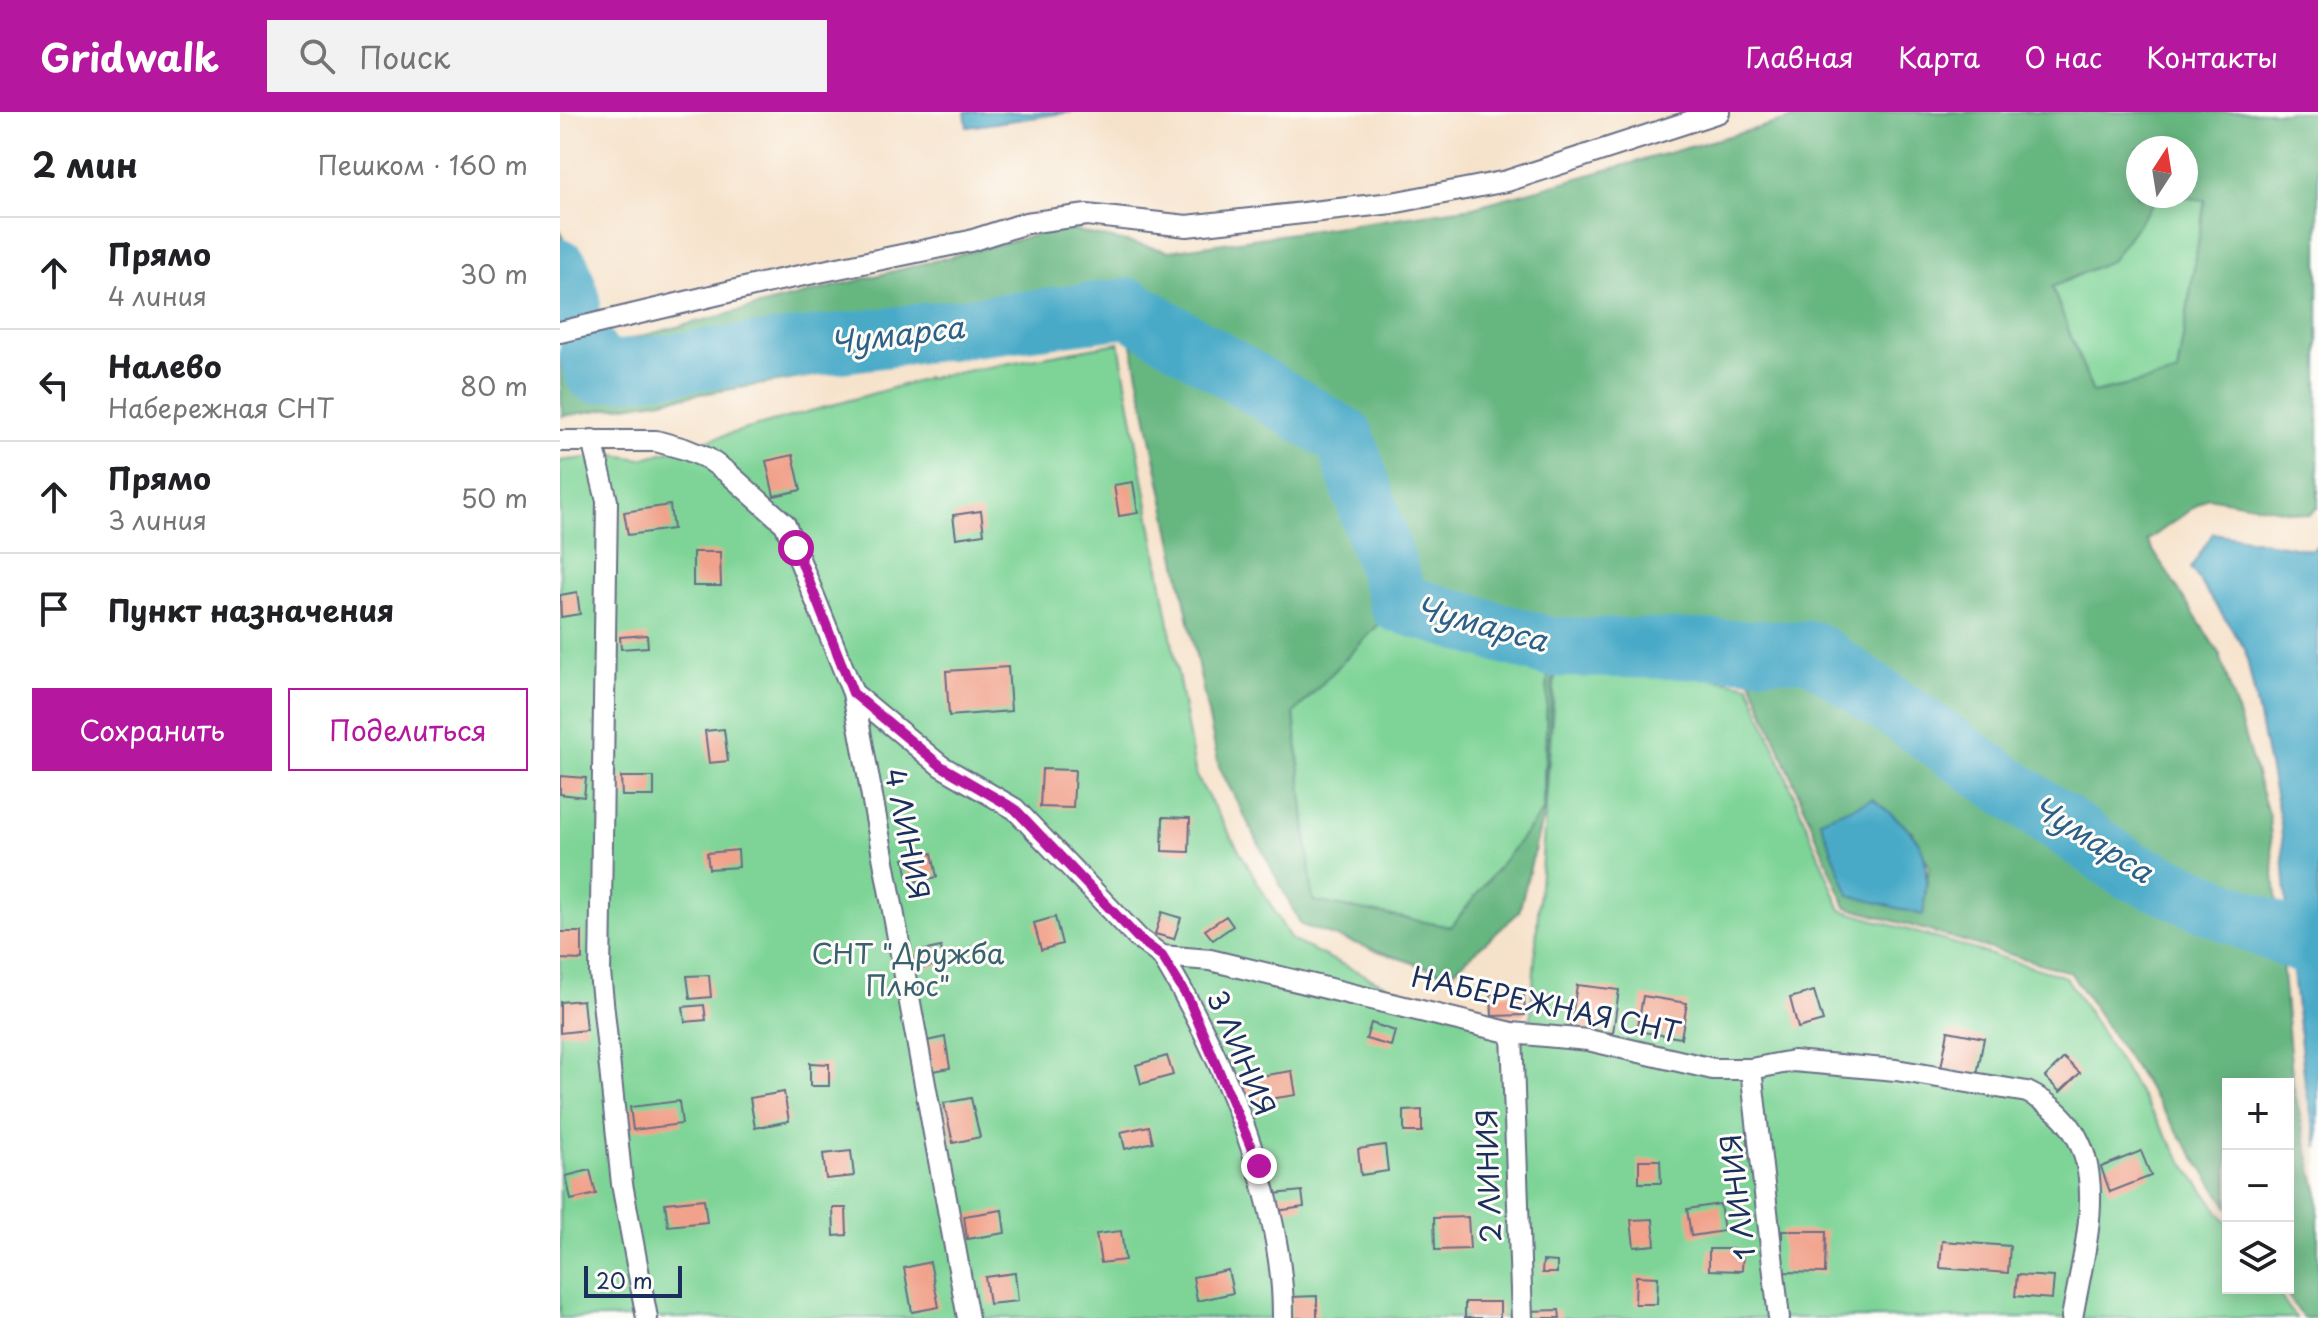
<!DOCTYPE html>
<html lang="ru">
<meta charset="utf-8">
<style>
body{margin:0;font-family:"Playpen Sans",sans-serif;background:#f2f2f2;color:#202124}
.controls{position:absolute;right:24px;bottom:24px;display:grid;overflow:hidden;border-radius:0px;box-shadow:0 4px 20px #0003}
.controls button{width:72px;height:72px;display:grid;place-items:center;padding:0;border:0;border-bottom:2px solid #e0e0e0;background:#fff;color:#202124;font:40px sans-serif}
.compass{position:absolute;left:1566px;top:24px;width:72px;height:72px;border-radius:50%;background:#fff;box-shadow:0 4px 20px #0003;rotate:12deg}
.scale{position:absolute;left:24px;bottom:20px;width:98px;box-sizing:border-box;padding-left:8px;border:4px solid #1b2f5e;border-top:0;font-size:22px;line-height:28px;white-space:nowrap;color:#1b2f5e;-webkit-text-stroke:6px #fdfcf7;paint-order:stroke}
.stop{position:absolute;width:24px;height:24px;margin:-18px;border:6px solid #b5179e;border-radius:50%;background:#fff}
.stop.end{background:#b5179e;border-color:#fff;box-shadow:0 2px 8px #0008}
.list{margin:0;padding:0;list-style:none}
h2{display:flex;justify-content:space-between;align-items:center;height:104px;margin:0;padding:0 32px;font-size:34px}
h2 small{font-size:26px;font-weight:400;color:#757577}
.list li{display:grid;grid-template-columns:52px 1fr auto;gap:24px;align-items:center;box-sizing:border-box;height:112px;padding:0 32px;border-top:2px solid #e0e0e0}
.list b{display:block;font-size:30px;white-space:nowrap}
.list p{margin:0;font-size:26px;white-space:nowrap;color:#757577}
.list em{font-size:26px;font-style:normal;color:#757577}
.actions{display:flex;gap:16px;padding:24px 32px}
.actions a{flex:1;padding:18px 0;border:2px solid #b5179e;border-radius:0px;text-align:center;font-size:28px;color:#b5179e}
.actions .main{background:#b5179e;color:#fff}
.icon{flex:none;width:44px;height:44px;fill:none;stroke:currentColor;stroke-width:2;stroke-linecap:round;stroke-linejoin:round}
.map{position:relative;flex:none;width:1758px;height:1206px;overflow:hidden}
header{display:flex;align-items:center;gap:48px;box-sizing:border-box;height:112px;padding:0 40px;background:#b5179e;color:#fff}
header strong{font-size:38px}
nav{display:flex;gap:44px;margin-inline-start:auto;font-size:28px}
.search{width:560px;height:72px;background:#f2f2f2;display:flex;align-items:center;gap:20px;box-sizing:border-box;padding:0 28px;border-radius:0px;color:#757577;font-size:30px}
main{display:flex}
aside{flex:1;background:#fff}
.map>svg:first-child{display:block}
</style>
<header>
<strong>Gridwalk</strong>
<div class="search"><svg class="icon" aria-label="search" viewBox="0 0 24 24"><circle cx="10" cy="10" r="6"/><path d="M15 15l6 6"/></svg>Поиск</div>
<nav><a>Главная</a><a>Карта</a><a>О нас</a><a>Контакты</a></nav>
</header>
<main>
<aside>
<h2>2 мин<small>Пешком · 160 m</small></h2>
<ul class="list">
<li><svg class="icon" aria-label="ahead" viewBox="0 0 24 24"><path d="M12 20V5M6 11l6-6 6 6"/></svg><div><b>Прямо</b><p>4 линия</p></div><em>30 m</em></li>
<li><svg class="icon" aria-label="left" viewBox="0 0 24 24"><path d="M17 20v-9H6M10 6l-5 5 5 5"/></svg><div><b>Налево</b><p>Набережная СНТ</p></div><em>80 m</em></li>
<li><svg class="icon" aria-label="ahead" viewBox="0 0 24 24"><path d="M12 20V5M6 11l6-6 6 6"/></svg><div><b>Прямо</b><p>3 линия</p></div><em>50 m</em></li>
<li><svg class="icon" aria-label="arrive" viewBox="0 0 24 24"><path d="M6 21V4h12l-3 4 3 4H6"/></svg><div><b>Пункт назначения</b></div></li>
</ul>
<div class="actions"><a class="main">Сохранить</a><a>Поделиться</a></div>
</aside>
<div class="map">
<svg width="1758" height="1206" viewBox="0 0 1758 1206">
<rect width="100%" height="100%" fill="#fdfcf7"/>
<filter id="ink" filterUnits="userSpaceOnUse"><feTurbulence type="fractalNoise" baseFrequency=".0125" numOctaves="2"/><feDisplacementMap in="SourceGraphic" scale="16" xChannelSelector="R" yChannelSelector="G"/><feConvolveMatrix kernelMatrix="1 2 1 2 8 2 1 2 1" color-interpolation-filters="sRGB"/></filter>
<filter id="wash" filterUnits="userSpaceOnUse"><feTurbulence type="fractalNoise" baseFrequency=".006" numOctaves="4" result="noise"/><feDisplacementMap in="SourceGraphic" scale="32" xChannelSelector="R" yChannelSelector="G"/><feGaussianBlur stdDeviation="1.8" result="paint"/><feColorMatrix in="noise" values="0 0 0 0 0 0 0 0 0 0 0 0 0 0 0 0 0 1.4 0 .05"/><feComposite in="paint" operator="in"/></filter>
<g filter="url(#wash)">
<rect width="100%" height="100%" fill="#f6e2ca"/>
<!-- green -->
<path fill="#7ed497" stroke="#4c827a" stroke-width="2" d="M1598 84 1645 87 1617 262 1533 282 1492 175 1552 147Z
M559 231 636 664 731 828 851 885 910 905 970 913 997 539 1189 573 1281 798 1506 865 1623 1050 1668 1112V1176H1714L1736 1206H0V349L54 343 81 347 368 266Z
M839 491 989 535 983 699 891 815 753 789 734 601Z"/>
<!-- forest -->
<path fill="#66b680" stroke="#40726f" stroke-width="2" fill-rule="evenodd" d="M1256 0H1758V395L1749 403 1648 385 1587 429 1660 543 1709 705 1733 974 1758 1083V1206H1743L1723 1176H1728V972H1668V1095L1510 860 1286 795 1191 568 995 537 984 699 959 800 889 863 741 813 659 655 568 214 2 304 0 245 502 116 609 139 913 95ZM1578 36H1626V84H1611L1645 88 1617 262 1533 281 1492 175 1552 148 1598 84H1578ZM839 491 989 535 983 699 891 815 753 789 734 601ZM1260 708 1352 718 1369 754 1363 803 1289 782Z
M0 117 28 201 0 206Z"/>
<!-- water -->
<path fill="#49aac8" stroke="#326c93" stroke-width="2" d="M405 0H512L407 15Z
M1653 421 1752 438 1758 433V1036L1745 971 1728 814 1721 712 1685 537 1631 456Z
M1313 687C1367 730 1371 735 1363 803L1289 783 1260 708Z"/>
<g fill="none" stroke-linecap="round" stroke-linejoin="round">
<!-- river -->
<path stroke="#49aac8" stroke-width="60" d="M0 157 11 189
M29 241 35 261 569 196 785 326 839 491 989 535 1252 539 1568 757 1758 839"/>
</g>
<g id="blocks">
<!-- building -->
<path fill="#f1a28b" d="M233 343 241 378 214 384 206 349Z
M573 370 578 401 559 404 554 373Z
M110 393 113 417 68 423 64 400Z
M421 399 424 422 396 426 393 403Z
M133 440H160L161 474H133Z
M17 480 20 502 1 505 0 483Z
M87 523 88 535 61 537 60 525Z
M448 555 451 599 389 604 386 559Z
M164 617 168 649 149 651 145 619Z
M482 657 515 658 513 696 480 695Z
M0 664 26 666 24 685 0 682Z
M61 665H94V684H62Z
M603 705 630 706 629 740 602 739Z
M178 738 179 755 149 757 147 741Z
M372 741 377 765 349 771 344 747Z
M602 800 621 806 614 827 595 822Z
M666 804 673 814 653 828 645 818Z
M495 805 502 832 481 838 474 811Z
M0 820H22V848L0 847Z
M381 835 384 851 362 856 357 840Z
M149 863 151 885 130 887 127 864Z
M1017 873 1059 878 1053 921 1010 916Z
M1254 879 1263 909 1238 916 1230 886Z
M964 880 965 903 932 904 931 882Z
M1083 884 1127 891 1121 926 1077 919Z
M23 888 26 918 0 921V890Z
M144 893 146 908 125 910 123 895Z
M811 911 835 919 831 934 806 927Z
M1388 919 1424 926 1417 963 1381 956Z
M385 925 390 956 373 959 367 929Z
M607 944 613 963 581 972 576 953Z
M1504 946 1520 961 1500 980 1485 965Z
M250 951 269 952V974H250Z
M732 959 736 983 683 991 679 967Z
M224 980 229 1009 195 1016 190 986Z
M411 986 420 1025 393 1031 384 991Z
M119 989 122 1012 73 1018 70 995Z
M862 998V1020H844V999Z
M589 1014 593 1030 565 1037 561 1020Z
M825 1033 828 1059 801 1063 798 1037Z
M291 1039 294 1064 266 1067 263 1042Z
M1581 1039 1591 1064 1550 1080 1541 1055Z
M1079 1048H1100L1101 1071H1079Z
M30 1058 36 1082 11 1088 6 1064Z
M742 1079 744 1095 716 1099 714 1082Z
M144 1087 147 1110 108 1114 105 1091Z
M1160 1092 1164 1119 1131 1124 1127 1097Z
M273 1096H286L287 1123 274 1124Z
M442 1098 445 1121 407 1127 404 1104Z
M908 1105 910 1137 875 1138 874 1106Z
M1093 1107 1095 1133 1074 1135 1071 1108Z
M561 1119 565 1148 541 1151 536 1122Z
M1222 1119H1266L1265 1161 1222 1160Z
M1382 1129 1450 1134 1448 1161 1380 1156Z
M1149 1137H1183L1182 1159 1149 1158Z
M983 1149 997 1150V1161H982Z
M370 1150 379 1195 352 1200 344 1156Z
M668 1158 673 1181 637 1189 633 1165Z
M455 1161 458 1189 429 1192 425 1165Z
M1457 1163 1494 1165 1492 1187 1455 1184Z
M1076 1164 1098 1165 1097 1192H1075Z
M757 1184V1206H731V1185Z
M905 1190H940V1206H905Z
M999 1198 1000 1206H968V1199Z"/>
</g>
</g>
<g filter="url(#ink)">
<use href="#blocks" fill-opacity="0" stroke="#686e84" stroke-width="2"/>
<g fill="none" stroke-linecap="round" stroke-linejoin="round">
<defs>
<path id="service" d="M0 220 210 170 410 129 466 111 527 103 627 114 832 91 947 69 1159 0
M32 328 47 389 40 861 62 1072 87 1206
M0 329H96L125 337 147 346 168 361 225 412 293 581 408 1206
M293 581 381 654 455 697 578 826 602 844 650 848 952 921 1028 928 1153 957H1191L1233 949 1336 958 1467 980C1561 1025 1526 1125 1512 1206
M602 844C662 942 724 1090 723 1206
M952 921 962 1206
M1191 957 1219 1206"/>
</defs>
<!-- service casing -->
<use href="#service" stroke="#686e84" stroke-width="24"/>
<!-- service -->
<use href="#service" stroke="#fff" stroke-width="20"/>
</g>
</g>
<g fill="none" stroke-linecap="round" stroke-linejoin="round" filter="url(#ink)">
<!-- route -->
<path stroke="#b5179e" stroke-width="10" d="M236 436 293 581 381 654 455 697 578 826 602 844 629 888 699 1054"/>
</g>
<g text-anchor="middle" stroke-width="6" stroke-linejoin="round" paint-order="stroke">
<!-- street labels -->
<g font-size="28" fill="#1b2f5e" stroke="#fdfcf7">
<text transform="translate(347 722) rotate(79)" y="10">4 ЛИНИЯ</text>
<text transform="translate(986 893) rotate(12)" y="10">НАБЕРЕЖНАЯ СНТ</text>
<text transform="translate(681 941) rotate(67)" y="10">3 ЛИНИЯ</text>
<text transform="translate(929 1064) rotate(-92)" y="10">2 ЛИНИЯ</text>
<text transform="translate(1178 1085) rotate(-97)" y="10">1 ЛИНИЯ</text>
</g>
<!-- park labels -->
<g font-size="28" fill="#39616f" stroke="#fdfcf7">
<text x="348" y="852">СНТ "Дружба<tspan x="348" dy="32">Плюс"</tspan></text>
</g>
<!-- water labels -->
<g font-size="30" font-style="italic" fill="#2d6088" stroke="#fdfcf7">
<text transform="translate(337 224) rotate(-7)" y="10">Чумарса</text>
<text transform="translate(921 513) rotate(15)" y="10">Чумарса</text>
<text transform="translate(1532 728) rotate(32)" y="10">Чумарса</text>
</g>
</g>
</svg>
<div class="controls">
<button>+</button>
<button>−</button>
<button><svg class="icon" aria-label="layers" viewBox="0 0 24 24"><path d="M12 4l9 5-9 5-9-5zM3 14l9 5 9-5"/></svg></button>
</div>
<svg class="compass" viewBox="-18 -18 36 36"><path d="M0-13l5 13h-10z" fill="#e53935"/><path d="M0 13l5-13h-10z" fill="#757577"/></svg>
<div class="scale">20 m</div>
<div class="stop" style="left:236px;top:436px"></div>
<div class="stop end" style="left:699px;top:1054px"></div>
</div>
</main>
